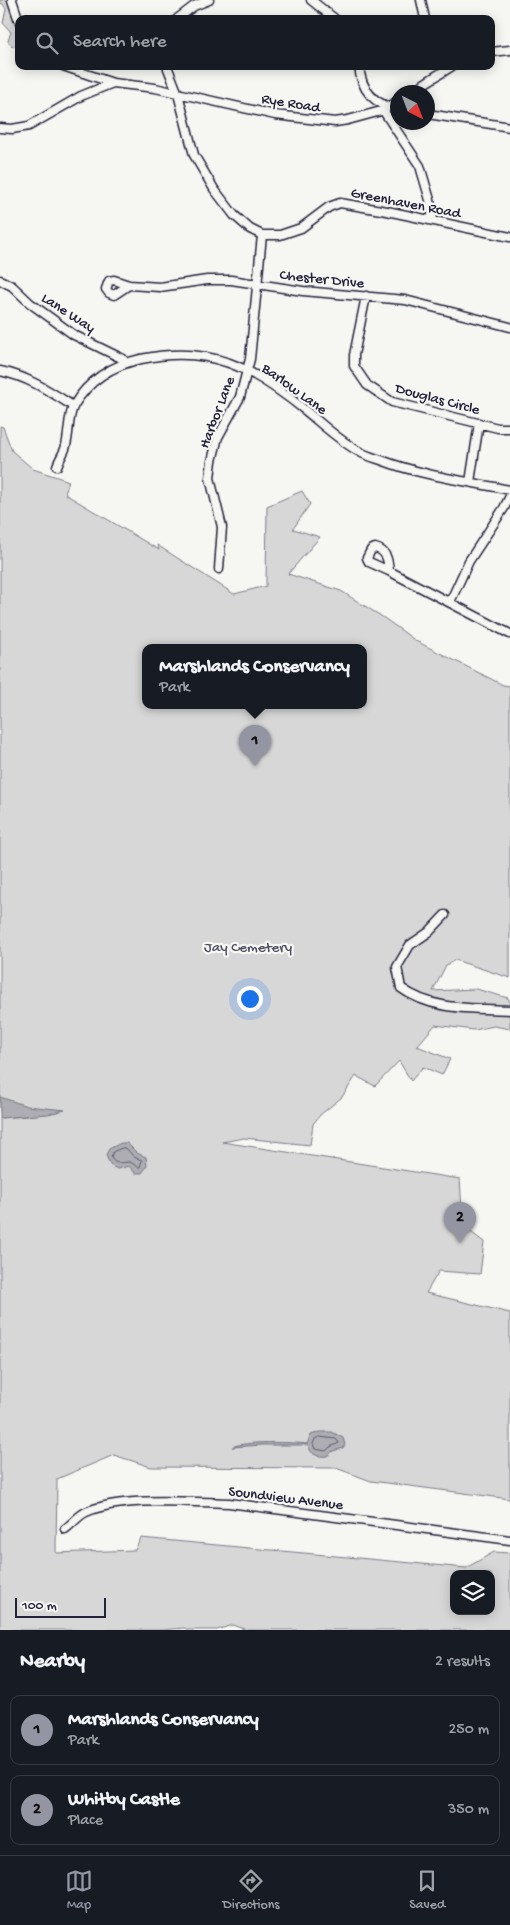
<!DOCTYPE html>
<style>
body{margin:0;font-family:"Gochi Hand",sans-serif;background:#242831;color:#f1f3f6}
.controls{position:absolute;right:15px;bottom:15px;display:grid;overflow:hidden;border-radius:10px;box-shadow:0 2px 12px #0003}
.controls button{width:45px;height:45px;display:grid;place-items:center;padding:0;border:0;border-bottom:1px solid #363941;background:#171b24;color:#f1f3f6;font:25px sans-serif}
.compass{position:absolute;left:390px;top:85px;width:45px;height:45px;border-radius:50%;background:#171b24;box-shadow:0 2px 12px #0003;rotate:138deg}
.scale{position:absolute;left:15px;bottom:12px;width:91px;box-sizing:border-box;padding-left:5px;border:2px solid #22223b;border-top:0;font-size:14px;line-height:18px;white-space:nowrap;color:#22223b;-webkit-text-stroke:4px #f6f6f2;paint-order:stroke}
.you{position:absolute;left:249px;top:998px;width:18px;height:18px;margin:-12px;border:4px solid #fff;border-radius:50%;background:#1a73e8;box-shadow:0 0 0 8px #1a73e833}
.badge{display:grid;place-items:center;width:32px;height:32px;border-radius:50%;background:#9495a2;color:#111;font-size:16px;font-weight:700}
.pin{position:absolute;translate:-50% -41px;filter:drop-shadow(0 1px 2px #0008)}
.pin::after{content:'';position:absolute;top:26px;width:18px;height:15px;background:inherit;clip-path:polygon(0 0,100% 0,50% 100%)}
.popup{position:absolute;left:142px;top:644px;width:225px;height:65px;box-sizing:border-box;display:grid;place-content:center;border-radius:10px;background:#171b24;filter:drop-shadow(0 1px 4px #0005);font-size:16px;white-space:nowrap;color:#9ea1a6}
.popup b{font-size:19px;color:#f1f3f6}
.popup::after{content:'';position:absolute;left:50%;top:100%;margin-left:-10px;border:10px solid transparent;border-top-color:#171b24}
.list{margin:0;padding:0;list-style:none}
h2{display:flex;justify-content:space-between;align-items:center;height:65px;margin:0;padding:0 20px;font-size:21px}
h2 small{font-size:16px;font-weight:400;color:#9ea1a6}
.list li{display:grid;grid-template-columns:32px 1fr auto;gap:15px;align-items:center;box-sizing:border-box;height:70px;margin:0 10px 10px;padding:0 10px;border:1px solid #363941;border-radius:10px}
.list b{display:block;font-size:19px;white-space:nowrap}
.list p{margin:0;font-size:16px;white-space:nowrap;color:#9ea1a6}
.list em{font-size:16px;font-style:normal;color:#9ea1a6}
.icon{flex:none;width:28px;height:28px;fill:none;stroke:currentColor;stroke-width:2;stroke-linecap:round;stroke-linejoin:round}
.map{position:relative;flex:none;width:510px;height:1630px;overflow:hidden}
.search{position:absolute;background:#171b24;box-shadow:0 2px 12px #0003;left:15px;right:15px;top:15px;height:55px;display:flex;align-items:center;gap:12px;box-sizing:border-box;padding:0 18px;border-radius:10px;color:#9ea1a6;font-size:19px}
.sheet{height:225px;background:#171b24}
nav{display:flex;justify-content:space-around;align-items:center;box-sizing:border-box;height:70px;border-top:1px solid #363941;background:#171b24;font-size:14px;color:#9ea1a6}
nav a{display:grid;justify-items:center;gap:2px}
nav .on{color:#9495a2}
.map>svg:first-child{display:block}
</style>
<div class="map">
<svg width="510" height="1630" viewBox="0 0 510 1630">
<rect width="100%" height="100%" fill="#f6f6f2"/>
<filter id="ink" filterUnits="userSpaceOnUse"><feTurbulence type="fractalNoise" baseFrequency=".02" numOctaves="2"/><feDisplacementMap in="SourceGraphic" scale="10" xChannelSelector="R" yChannelSelector="G"/><feConvolveMatrix kernelMatrix="1 2 1 2 8 2 1 2 1" color-interpolation-filters="sRGB"/></filter>
<g filter="url(#ink)">
<!-- green -->
<path fill="#d7d7d7" stroke="#7c7c89" fill-rule="evenodd" d="M0 0H9L10 7 19 28V46L17 47 11 45 8 41 11 32 3 23 6 9 3 4 0 3Z
M0 426 3 427 12 451 33 469 69 481 65 494 159 550 157 545 234 594 266 586 267 506 302 491 310 504 293 529 320 537 288 574 341 591 384 618 416 641 503 685 510 686V978L455 960 446 965 433 991 476 989 508 998 510 1002V1029L494 1026 474 1030 435 1025 417 1046 450 1059 442 1075 423 1067 411 1081 399 1061 375 1086 356 1076 342 1097 320 1115 313 1124 310 1145 244 1138 222 1142 460 1179 463 1226 484 1242 480 1274 439 1271 426 1293 510 1313V1499L371 1481 336 1468 151 1467 114 1455 57 1479 56 1553 135 1550 141 1538 466 1568 494 1552 510 1553V1630H247L232 1625 217 1630H189L184 1628 161 1630H0V1118L28 1116 0 1112ZM146 647H364V705H146ZM454 1574H491V1611H454Z"/>
<!-- water -->
<path fill="#adadb3" stroke="#757583" d="M0 1097 27 1106 65 1110 48 1114 0 1118Z
M121 1143H127L137 1153 146 1157 147 1166 142 1173H135L129 1166 117 1169 110 1165 106 1155 109 1149Z
M320 1432H332L343 1438 345 1445 343 1448 333 1451 327 1456C317 1457 311 1455 308 1445H263L232 1447C243 1441 294 1442 307 1444L311 1435Z"/>
<g fill="none" stroke-linecap="round" stroke-linejoin="round">
<!-- shore -->
<path stroke="#5a5a6b" stroke-width="1" d="M122 1148H126L134 1157 142 1160 140 1167H138L130 1162C122 1162 114 1166 111 1157L113 1152Z
M320 1437 336 1439 339 1443 330 1447 326 1451 315 1449 313 1444 315 1439Z"/>
<defs>
<path id="street" d="M12 0 19 21
M311 0 335 19
M421 0 425 19
M177 19 194 6 209 0
M491 52 510 50
M63 66 113 83
M167 66 178 94 194 155 214 189 234 215 250 229 262 235H280L301 228 329 207 340 203 387 211 510 237
M359 66C361 90 374 105 398 109
M411 92 452 66
M383 110 420 166 430 200 433 220
M428 114 510 127
M0 128 12 129 29 126 81 96 113 83 155 88 275 115 335 122 348 120 381 111 398 101
M0 280 12 286 30 303 74 335 123 359 125 362
M129 285 114 295 109 293 106 289 109 281 114 280 129 285 160 287 207 280H231L303 291 405 300 510 327
M366 296 354 355V366L367 385 392 402 498 428H510
M0 371C27 376 51 392 73 406
M57 466C59 460 63 454 65 449 70 434 67 418 74 405 89 380 113 365 141 359 211 344 253 368 306 411 323 425 341 442 360 452 367 456 375 458 381 460 423 476 467 481 510 490
M470 482 479 423
M375 548C387 551 388 560 389 571L369 562 367 558 371 550Z
M219 569 222 527 210 478 212 461 218 437 240 397 250 359 262 235
M389 571 510 634
M450 602 469 561 504 508 510 496
M445 915 429 932 410 945 397 967 401 988C432 1011 474 1008 510 1010
M65 1529C72 1524 79 1515 86 1512 121 1496 190 1502 229 1503L510 1540"/>
</defs>
<!-- street casing -->
<use href="#street" stroke="#22223b" stroke-width="11"/>
<!-- street -->
<use href="#street" stroke="#f6f6f2" stroke-width="8"/>
</g>
</g>
<g text-anchor="middle" stroke-width="4.5" stroke-linejoin="round" paint-order="stroke">
<!-- street labels -->
<g font-size="15" fill="#22223b" stroke="#f6f6f2">
<text transform="translate(291 102) rotate(9)" y="5">Rye Road</text>
<text transform="translate(406 202) rotate(11)" y="5">Greenhaven Road</text>
<text transform="translate(322 278) rotate(6)" y="5">Chester Drive</text>
<text transform="translate(69 312) rotate(33)" y="5">Lane Way</text>
<text transform="translate(295 388) rotate(36)" y="5">Barlow Lane</text>
<text transform="translate(438 398) rotate(15)" y="5">Douglas Circle</text>
<text transform="translate(216 412) rotate(-69)" y="5">Harbor Lane</text>
<text transform="translate(286 1497) rotate(7)" y="5">Soundview Avenue</text>
</g>
<!-- park labels -->
<g font-size="15" fill="#4f4f62" stroke="#f6f6f2">
<text x="248" y="951">Jay Cemetery</text>
</g>
</g>
</svg>
<div class="controls">
<button><svg class="icon" aria-label="layers" viewBox="0 0 24 24"><path d="M12 4l9 5-9 5-9-5zM3 14l9 5 9-5"/></svg></button>
</div>
<svg class="compass" viewBox="-18 -18 36 36"><path d="M0-13l5 13h-10z" fill="#e53935"/><path d="M0 13l5-13h-10z" fill="#9ea1a6"/></svg>
<div class="scale">100 m</div>
<div class="you"></div>
<div class="pin badge" style="left:255px;top:766px">1</div>
<div class="popup"><b>Marshlands Conservancy</b>Park</div>
<div class="pin badge" style="left:460px;top:1243px">2</div>
<div class="search"><svg class="icon" aria-label="search" viewBox="0 0 24 24"><circle cx="10" cy="10" r="6"/><path d="M15 15l6 6"/></svg>Search here</div>
</div>
<section class="sheet">
<h2>Nearby<small>2 results</small></h2>
<ul class="list">
<li><span class="badge">1</span><div><b>Marshlands Conservancy</b><p>Park</p></div><em>250 m</em></li>
<li><span class="badge">2</span><div><b>Whitby Castle</b><p>Place</p></div><em>350 m</em></li>
</ul>
</section>
<nav>
<a class="on"><svg class="icon" aria-label="map" viewBox="0 0 24 24"><path d="M3 6l6-2 6 2 6-2v14l-6 2-6-2-6 2zM9 4v14M15 6v14"/></svg>Map</a>
<a><svg class="icon" aria-label="directions" viewBox="0 0 24 24"><path d="M12 3l9 9-9 9-9-9zM9 14v-3h6M13 9l2 2-2 2"/></svg>Directions</a>
<a><svg class="icon" aria-label="saved" viewBox="0 0 24 24"><path d="M7 4h10v16l-5-4-5 4z"/></svg>Saved</a>
</nav>
